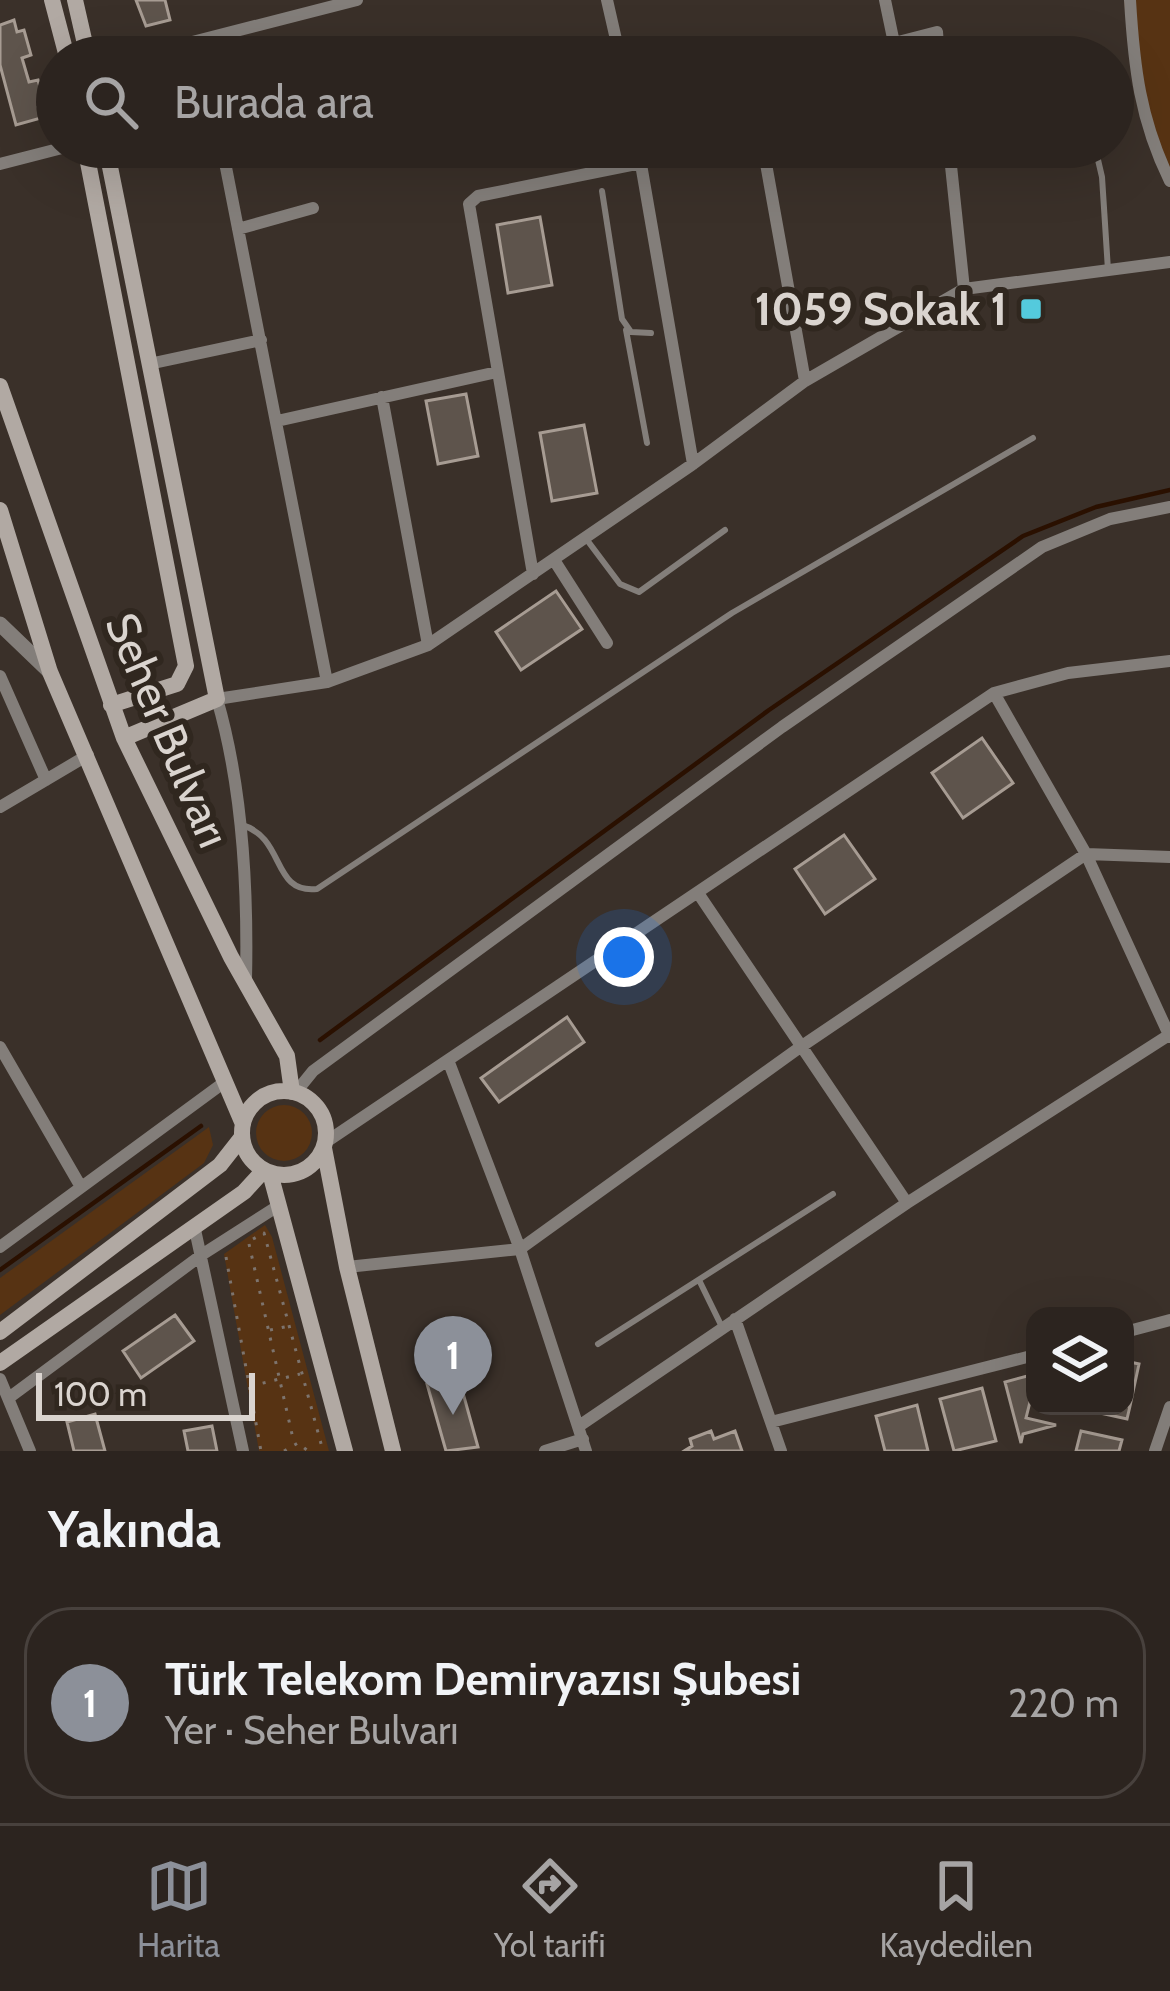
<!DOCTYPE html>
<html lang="tr">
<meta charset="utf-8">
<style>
body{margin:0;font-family:Cabin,sans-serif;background:#38302c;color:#f1f3f6}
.controls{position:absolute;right:36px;bottom:36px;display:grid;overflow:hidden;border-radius:24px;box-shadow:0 12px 48px #0002}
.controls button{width:108px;height:108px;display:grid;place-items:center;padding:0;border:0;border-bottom:3px solid #48413d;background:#2c241f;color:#f1f3f6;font:60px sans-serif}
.scale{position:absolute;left:36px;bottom:30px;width:219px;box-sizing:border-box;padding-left:12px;border:6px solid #dad4cf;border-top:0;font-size:33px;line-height:42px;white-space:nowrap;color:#dad4cf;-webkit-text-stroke:9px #30271f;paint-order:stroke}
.you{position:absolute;left:624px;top:957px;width:42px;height:42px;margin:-30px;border:9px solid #fff;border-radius:50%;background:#1a73e8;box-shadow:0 0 0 18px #1a73e833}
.badge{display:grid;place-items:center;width:78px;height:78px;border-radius:50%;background:#8c9099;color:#fff;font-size:39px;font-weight:700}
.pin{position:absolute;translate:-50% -99px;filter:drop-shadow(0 3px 6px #0008)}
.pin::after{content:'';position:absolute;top:63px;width:42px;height:36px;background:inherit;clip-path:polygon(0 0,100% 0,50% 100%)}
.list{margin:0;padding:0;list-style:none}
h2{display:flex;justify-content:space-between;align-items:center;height:156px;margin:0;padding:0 48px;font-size:51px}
h2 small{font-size:39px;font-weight:400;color:#a6a4a4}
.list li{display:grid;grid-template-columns:78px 1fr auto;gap:36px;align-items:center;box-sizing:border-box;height:192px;margin:0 24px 24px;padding:0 24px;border:3px solid #48413d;border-radius:48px}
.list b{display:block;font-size:45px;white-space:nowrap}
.list p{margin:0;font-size:39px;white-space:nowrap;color:#a6a4a4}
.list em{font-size:39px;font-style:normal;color:#a6a4a4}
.icon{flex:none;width:66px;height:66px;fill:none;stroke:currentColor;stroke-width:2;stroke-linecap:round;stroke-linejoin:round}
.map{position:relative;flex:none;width:1170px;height:1451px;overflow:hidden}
.search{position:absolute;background:#2c241f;box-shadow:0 12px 48px #0002;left:36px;right:36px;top:36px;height:132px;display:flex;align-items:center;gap:30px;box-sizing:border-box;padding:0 42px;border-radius:66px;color:#a6a4a4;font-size:45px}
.sheet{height:372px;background:#2c241f}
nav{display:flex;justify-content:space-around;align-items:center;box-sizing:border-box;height:168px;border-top:3px solid #48413d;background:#2c241f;font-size:33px;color:#a6a4a4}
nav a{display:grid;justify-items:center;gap:6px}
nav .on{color:#8c9099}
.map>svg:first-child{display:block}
</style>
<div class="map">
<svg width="1170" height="1451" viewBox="0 0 1170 1451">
<rect width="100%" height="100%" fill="#3a3029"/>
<!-- green -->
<path fill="#573313" d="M1124 0H1170V188C1141 132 1130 62 1124 0Z
M256 1133a28 28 0 1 1 56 0a28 28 0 1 1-56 0Z
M209 1127 213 1145 204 1163 0 1315V1278Z
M265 1225 272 1237 329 1451H259L224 1254Z"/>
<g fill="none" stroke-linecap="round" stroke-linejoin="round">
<!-- stream -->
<path stroke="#2a1000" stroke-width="4.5" d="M320 1040 769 710 1023 536 1096 507 1170 490
M0 1270 201 1126"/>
</g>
<!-- building -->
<path fill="#5e544c" stroke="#a79c93" stroke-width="3" d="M136 0H165L170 20 146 26Z
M14 20 17 32 24 30 31 55 22 58 29 82 38 80 45 105 38 107 41 118 16 125 0 65V25Z
M540 217 552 285 508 293 497 225Z
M466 394 478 456 438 464 426 401Z
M584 425 597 493 552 501 540 433Z
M556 591 582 629 521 670 496 632Z
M982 738 1013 783 963 818 932 773Z
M844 835 875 879 825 914 795 869Z
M567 1017 584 1042 499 1102 481 1078Z
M175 1315 194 1341 141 1378 123 1351Z
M1125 1361 1139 1364 1130 1406 1125 1405Z
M1035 1374V1398H1031L1026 1418 1056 1425 1023 1434 1021 1443 1005 1382Z
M458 1375 478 1447 446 1451 427 1384Z
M982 1388 996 1441 954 1451 940 1399Z
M917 1405 928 1451H885L876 1416Z
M1091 1406H1130L1127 1419 1091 1411Z
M95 1414 105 1451H74L67 1422Z
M212 1426 217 1451H188L184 1431Z
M711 1431 714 1439 735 1431 742 1451H684L692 1446 690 1439Z
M1081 1431 1122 1440 1119 1451H1076Z"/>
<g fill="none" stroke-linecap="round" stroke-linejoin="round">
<!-- path -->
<path stroke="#7d746e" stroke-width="3" stroke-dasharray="3 9" stroke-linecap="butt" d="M253 1239 264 1233 323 1451
M249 1244 294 1443
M226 1257 261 1451
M270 1330 289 1326
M251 1386 300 1374
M284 1451 298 1443 308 1451"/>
<!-- service -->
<path stroke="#837e7a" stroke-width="6" d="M1095 147 1102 177 1108 270
M602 191 622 319 631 332 651 333
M626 330 647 443
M587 540 620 584 639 592 725 530
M242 825C286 838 271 894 317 889L732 613 1033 438
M699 1280 721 1325
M598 1344 833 1194"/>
<!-- minor -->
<path stroke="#837e7a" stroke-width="12" d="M607 0 620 57
M885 0 894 43
M1130 0C1134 67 1140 120 1170 181
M134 57 357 0
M840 57 937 32 939 57
M222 147 327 682
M638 147 693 464
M763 147 805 381
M949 147 964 289
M0 164 66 147
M238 229 313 208
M149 364 261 340
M382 397 428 645
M277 421 497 372
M554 560 607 643
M533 574 469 204 478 196 641 163
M0 676 46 780
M994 693 1086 854 1170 1037
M0 807 88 755
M698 893 907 1203
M246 980C248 888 243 788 217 699L327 682 428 645 693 464 805 381 964 289 1170 262
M0 1047 81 1187
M448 1060 520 1249 586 1451
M296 1092 313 1071 782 727 1042 547 1110 519 1170 507
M326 1142 994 693 1068 673 1170 661
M194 1225 243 1451
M0 1247 226 1081
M347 1267 520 1249 799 1048 1086 854 1170 857
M735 1319 781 1451
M1125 1332 1170 1320
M0 1379 30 1451
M10 1397 203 1254 278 1206
M771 1422 1035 1355
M579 1426 907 1203 1169 1035
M545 1451 583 1439
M1155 1451 1170 1407"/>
<!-- tertiary -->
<path stroke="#837e7a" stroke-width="15" d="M0 624 50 672"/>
<!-- secondary -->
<path stroke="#b1a9a3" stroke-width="16" d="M52 0 67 57
M75 0 88 57
M85 147 186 666 177 684 111 705
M106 147 217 699 124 738
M0 386 124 738 231 957 287 1056 292 1092
M0 510 50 672 243 1124
M242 1133a42 42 0 1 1 84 0a42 42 0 1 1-84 0Z
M324 1148 347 1267 393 1451
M270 1173 345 1451
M0 1332 220 1165 242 1137
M0 1363 244 1192 264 1170"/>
</g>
<!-- markers -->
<rect fill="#54cadd" stroke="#30271f" stroke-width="4.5" x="1019" y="297" width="24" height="24" rx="6"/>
<g text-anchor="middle" stroke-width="12" stroke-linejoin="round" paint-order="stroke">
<!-- poi labels -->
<g font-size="45" font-weight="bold" fill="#dad4cf" stroke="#30271f" text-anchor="end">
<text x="1007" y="325">1059 Sokak 1</text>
</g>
<!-- street labels -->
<g font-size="45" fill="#dad4cf" stroke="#30271f">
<text transform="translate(168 730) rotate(67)" y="16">Seher Bulvarı</text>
</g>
</g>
</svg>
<div class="controls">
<button><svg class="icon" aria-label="layers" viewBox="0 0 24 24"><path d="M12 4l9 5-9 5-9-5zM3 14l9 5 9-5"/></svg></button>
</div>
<div class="scale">100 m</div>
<div class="you"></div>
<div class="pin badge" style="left:453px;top:1415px">1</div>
<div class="search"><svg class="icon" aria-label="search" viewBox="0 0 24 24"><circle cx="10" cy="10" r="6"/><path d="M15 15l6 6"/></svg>Burada ara</div>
</div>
<section class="sheet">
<h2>Yakında<small></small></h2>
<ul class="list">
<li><span class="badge">1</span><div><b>Türk Telekom Demiryazısı Şubesi</b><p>Yer · Seher Bulvarı</p></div><em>220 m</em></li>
</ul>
</section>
<nav>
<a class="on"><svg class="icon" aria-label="map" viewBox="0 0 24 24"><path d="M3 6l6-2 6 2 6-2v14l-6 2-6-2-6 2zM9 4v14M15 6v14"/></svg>Harita</a>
<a><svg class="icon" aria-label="directions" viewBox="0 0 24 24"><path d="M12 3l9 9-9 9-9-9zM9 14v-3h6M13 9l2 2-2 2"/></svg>Yol tarifi</a>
<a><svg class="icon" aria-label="saved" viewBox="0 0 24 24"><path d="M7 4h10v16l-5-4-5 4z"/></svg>Kaydedilen</a>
</nav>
